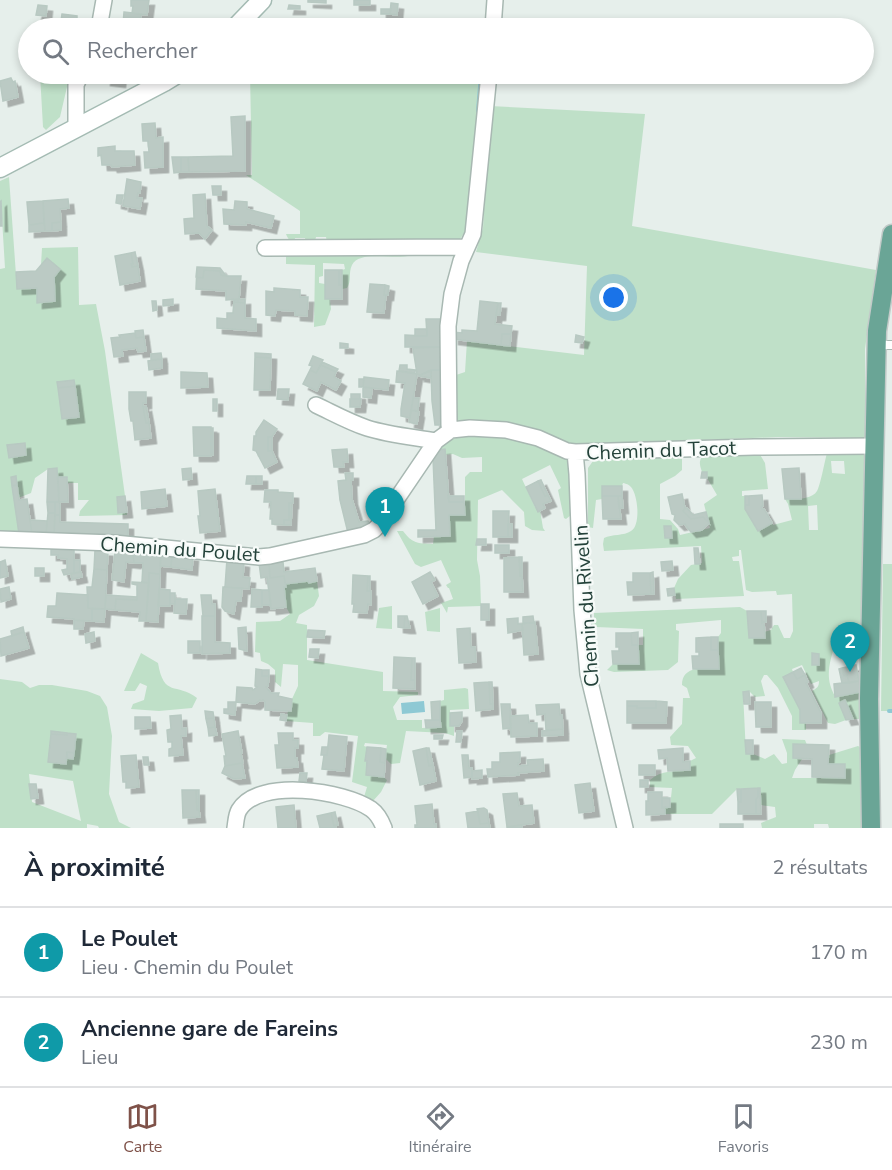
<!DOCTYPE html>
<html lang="fr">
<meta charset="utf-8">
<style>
body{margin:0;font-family:"Nunito Sans",sans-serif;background:#f6f6f7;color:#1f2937}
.you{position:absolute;left:614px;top:298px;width:21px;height:21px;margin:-15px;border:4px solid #fff;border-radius:50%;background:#1a73e8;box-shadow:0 0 0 9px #1a73e833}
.badge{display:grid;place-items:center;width:39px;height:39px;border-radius:50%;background:#7f5249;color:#fff;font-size:20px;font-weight:700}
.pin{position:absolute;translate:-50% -50px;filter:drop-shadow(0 2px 3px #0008)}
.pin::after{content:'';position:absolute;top:32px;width:21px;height:18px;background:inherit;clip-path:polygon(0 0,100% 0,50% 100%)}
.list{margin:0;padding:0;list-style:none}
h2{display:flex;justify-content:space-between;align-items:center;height:78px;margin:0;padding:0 24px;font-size:26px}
h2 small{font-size:20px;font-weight:400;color:#747a83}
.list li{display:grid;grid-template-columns:39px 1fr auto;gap:18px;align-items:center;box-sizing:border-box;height:90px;padding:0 24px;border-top:2px solid #e0e1e3}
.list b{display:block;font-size:22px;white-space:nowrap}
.list p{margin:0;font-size:20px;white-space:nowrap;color:#747a83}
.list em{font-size:20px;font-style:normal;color:#747a83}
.icon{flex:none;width:33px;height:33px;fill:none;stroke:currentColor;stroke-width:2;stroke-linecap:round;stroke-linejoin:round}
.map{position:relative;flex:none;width:892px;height:828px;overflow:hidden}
.search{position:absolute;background:#fff;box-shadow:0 3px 9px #0003;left:18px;right:18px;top:18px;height:66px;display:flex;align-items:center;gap:15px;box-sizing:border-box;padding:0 21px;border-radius:33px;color:#747a83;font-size:22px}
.sheet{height:258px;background:#fff}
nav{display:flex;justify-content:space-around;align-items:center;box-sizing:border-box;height:84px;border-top:2px solid #e0e1e3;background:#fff;font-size:16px;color:#747a83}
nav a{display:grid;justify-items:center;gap:3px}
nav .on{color:#7f5249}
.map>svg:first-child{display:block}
</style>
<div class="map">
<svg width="892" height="828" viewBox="0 0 892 828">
<defs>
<filter id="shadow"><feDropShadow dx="5.5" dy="5.5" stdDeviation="0" flood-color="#0004"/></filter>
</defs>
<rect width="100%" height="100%" fill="#e6efeb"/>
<!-- green -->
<path fill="#bfe0c8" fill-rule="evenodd" d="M40 74H70L60 117 46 130 43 127Z
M250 74H480L469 226 460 239H331L327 242 326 237H316L315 241 306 242 305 238H295L294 242C289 240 288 239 286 234H300V211L246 175H252Z
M490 106 645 114 632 226 876 270 865 349V438L778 437 577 445 529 430 460 422 456 418V375L465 372 467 341 584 355 587 266 476 252 483 228Z
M9 177 17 289 37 288V303L55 301 54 277 60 269 47 258 41 265 42 248 78 247 79 305 96 304 105 351 125 496 117 498 118 512H127V515L79 516 80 511 89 500H78V483H68L67 477H58L57 468 48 469 35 478 31 493 18 498 15 476 11 477 19 534 0 533V269L5 268 1 202H0V181Z
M457 254 455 256 411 255C396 261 360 249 352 265 348 273 352 281 347 288L342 289V270L345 269 344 264 323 263V276L319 277V283L325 284V299H330L331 309 325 325 314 327 315 265 286 264V255Z
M459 434 517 437 566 457 570 464 571 515 566 519 564 518 558 490 561 488 550 465 522 479 535 507 540 510 543 528 545 531 532 530 525 526 524 512 502 490 478 500 477 560 480 576 481 606 448 607 447 613 441 603 453 599 449 588H448L446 585 451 582 441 560 421 567 415 564 397 531H403C413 544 417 543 433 544L434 536 449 515H465V477L470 472H482V457L462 458 453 454 445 455V449L438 450 450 440 459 437Z
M864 452 868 458 864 653 859 658H854L860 650V643H835C830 663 824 677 835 696L860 692V719H853L845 700 839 703 846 720 835 724 828 723 812 691C817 688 819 687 819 681L811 684 802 665 792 669 793 672 783 678 800 710V722L806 723V730H792V716L778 688 767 675H764L761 681 765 696 755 697 749 691 743 692 746 754H753L765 759 774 754 782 764 787 763V753L782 739 805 740 807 745H793V758L802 759 795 770 792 778H845V765L828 764 829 755 858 746 862 748 863 828H829L828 824H814V828H762L761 823 776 817 775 807 761 805 760 788 737 789 712 814H665V807H670L672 788 650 787V780C661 770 676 771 690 770V761L696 758 688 746 671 745 670 737 682 724 683 698H690L687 688 682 685C682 665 704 669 718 668V637L721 633V620L676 624V630L679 631 678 662 668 670 614 672 607 670 613 664H639L638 645H643V629L596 627 590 624 594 618V613L740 607 747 611 749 638H764V632L771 630 774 625H778L784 638H790L793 631 792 594 777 595 776 591 752 592 746 590 741 550H739V556L732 557 733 561H739L744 596 676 599 674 588 678 579 691 565 702 563 701 546 604 551 603 544 604 538C612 534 624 536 631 531 641 525 638 495 631 487 628 484 627 484 623 483L622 486H602V499L596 500 593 528 588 527V468L593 461 655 457 682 458V470L675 476 660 484V519L670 520 678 529 680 535 710 528 704 504 717 495 707 478V472H702C700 466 698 461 703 456L759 453 765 463 768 489 742 491V496H745V509L758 531 772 523 773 525 792 520 788 504 785 499C794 499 812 500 817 491 820 487 825 460 827 453ZM831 461H844L845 474 832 473ZM817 505 818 530H809L808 506Z
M883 564H892V711H881Z
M308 581 309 583 317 581 319 596 314 606 299 615 296 623 307 625V660L383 672V691L418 692V695L400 697 393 707 397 720H422V728L440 727V701L444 700V690L465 688 468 689 469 709 450 710V725L454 726V736L445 733 406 731 400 763 391 764 385 758 387 745 365 743 364 746 367 747 366 761 387 780 381 792 373 801 364 797 367 787 352 782 358 736 325 732 320 736H313V723L286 721 288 711H291L292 699 298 686V665L283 664 281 687 275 682V670L268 664 261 661 260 653 255 652 256 622 280 621 290 614 286 607 284 587H286V584Z
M392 606V629L376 628 379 608Z
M440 608V632L427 631 425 612Z
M141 653 158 663C164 698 176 682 197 698L192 708 159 711 131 709 133 704 144 700 147 686 140 683 135 691H124Z
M0 679 22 682 30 688 39 685H52L87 691 100 696 107 707 112 736 109 794 119 822 131 828H99L98 826 87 824V828H0ZM29 774 73 781 81 821 32 802Z"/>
<!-- water -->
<path fill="#8ec9d4" d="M424 701 425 712 402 714 401 703Z"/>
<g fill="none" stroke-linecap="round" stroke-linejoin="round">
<!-- stream -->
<path stroke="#8ec9d4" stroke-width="4" d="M478 111 481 74
M889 711H892"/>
</g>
<!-- building -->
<path fill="#bbcac4" stroke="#b8c9c2" stroke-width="1.5" filter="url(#shadow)" d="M131 0H149L147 15 132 13 133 6H131Z
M308 0H326V3L308 2Z
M354 0H370V5H354Z
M391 3 398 4 397 15 390 14Z
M38 5 47 6 46 16 36 15Z
M289 5 300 6V9H288Z
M381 9H391L390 14H381Z
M124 12 141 14 139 28H124V25H123Z
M62 14 77 16V28H60Z
M172 20H178V28H173Z
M267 20 282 21 281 28H267Z
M282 21H294V28H281Z
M314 24 328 25V28H314Z
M328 25H341V28H328Z
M106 74H121L120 82 105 80Z
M11 78 13 82 15 81 18 97 3 101 0 81Z
M245 116V171L189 172 188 157 233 156 231 117Z
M155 123 156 138 163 137V167L145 168 144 152H149L148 141H143L142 124Z
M115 146V151H134L135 165 112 167 111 165H102L101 155 98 156V148Z
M172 157H181V172L174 173Z
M181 157H188L189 172H181Z
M127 179 141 182 140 193H138L137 198H142L140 209 123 206Z
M212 186H221V195H213Z
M205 194 207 226 212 230 205 239 199 233 185 234 184 219 194 218 193 195Z
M117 195H123L121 204 116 203Z
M68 199 69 208 60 209 61 222 52 223V231H45L43 201Z
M1 201 2 226H0V202Z
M43 201 44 223 29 225 27 202Z
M235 201 247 202V209L274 216 271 228 246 222V225L224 224 223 209 234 210Z
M61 222V230L52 231V223Z
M44 223 45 231 29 232V225Z
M135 252 138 266 132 267 131 264H133L131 253Z
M131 253 133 264H131L132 267 138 266 140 281 120 285 115 256Z
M47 258 60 269 54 277 55 301 37 303V288L17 289 16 272 36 271Z
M197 267 220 268 226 276H241L239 299 226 300V291L196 289Z
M197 267 220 268 226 276 221 275 220 271 204 270 203 278 196 277Z
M325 270H339V285H342V299H325Z
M339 270H342V285H339Z
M370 284 385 285 384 295H386L384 313 367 312Z
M385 285 389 286 388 295H384Z
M274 288 300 290V297H308L307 316 295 315V311L276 310 275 316 266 315V291L274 292Z
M173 299V305L163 306V300Z
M245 299V318L256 319V331L217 328V318L227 319V313H233L234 300Z
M245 299V303L234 302V300Z
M152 301H156L157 310 153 311Z
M480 301 498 303 495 324 512 326 511 334H502L501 345 453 339V332L462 333V330L477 331Z
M498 303H501L500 315H496Z
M426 319H443V347H405V335L427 336Z
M415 329H427V336H415Z
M143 330 144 337 136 338 135 331Z
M135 333 136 338 144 337 146 351 138 352 137 348 122 350 123 356 114 357 111 338 120 337 119 335Z
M502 334H511L510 346 501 345Z
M576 335 584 337 582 343 575 342Z
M340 343 348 344V348H340Z
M443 347 444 370H431L420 375 417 374 413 348Z
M161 353 162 359 151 360V354Z
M255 353 271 354V358L255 357Z
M313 356 323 360 316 373 310 370 312 366 309 365Z
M255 357 271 358 270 390H254Z
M162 359V368L149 370 148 361Z
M322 362 338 369 336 372 321 365Z
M321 365 336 372 334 377 341 381 336 390 321 382 317 391 303 384 310 370 316 373Z
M400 365H407V369L415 370V373L399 371Z
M431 370H444V425H435L432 401Z
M397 371 417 374 410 418 401 416V409L405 383 396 382Z
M431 371V378L419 376 420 375Z
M181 372 207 373 208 387 181 388Z
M364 377 389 380 388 390 363 387Z
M359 379H364L363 387H359Z
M74 380 75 386 58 388 57 382Z
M75 386 79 417 62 419 58 388Z
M363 387 372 388 371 398 363 397Z
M278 389H289L288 400 277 399Z
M129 392H146V403H143V407L146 423 149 422 151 438 135 440 133 421H131L129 409Z
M351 394H360V399H351Z
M413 398H419L418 411 411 410Z
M213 399H217V411H213Z
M350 399H361L360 407H350Z
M146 406 149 422 146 423 143 407Z
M411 410 419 412 417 424 409 422Z
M264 420 277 429 272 437H268V451H272L277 462 265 468 256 451 253 450 254 436H256V432Z
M193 427H211V456H194Z
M211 428H213V455H211Z
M268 437H272V451H268Z
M25 443 26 455 9 458 7 445Z
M347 449 348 462H343L344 467H334L332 450Z
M445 449 449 502H464L465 515H449L450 536 418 537V530H436L433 458 438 450Z
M57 468 59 502H47L48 469Z
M191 468 192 479 183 480 182 469Z
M799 468 801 499H785L782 469Z
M702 472H707V478H701Z
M345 473H353V480H351L352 499 359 522 368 521 371 525 348 533 340 500 338 481 346 480Z
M16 476 17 485 12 486 11 477Z
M247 476H256V484H246Z
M256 476H262V484H256Z
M58 477H67L68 502H59Z
M541 480 548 495 545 496 538 481Z
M538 481 545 496 548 495 551 501 543 504 545 508 538 512 526 487Z
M17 485 19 500 27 499 32 534H19L12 486Z
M602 486H622V496H602Z
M165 489 167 506 142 509 141 492Z
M215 489 220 531 200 533 198 516H200L198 491Z
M265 490H278V492L293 493V503H289V520H284V525L272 524V519H270L271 502H264Z
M682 494 685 508 683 511 691 519 703 517 709 523 702 530 691 532 686 526 685 524 679 525 674 520 675 515 672 514 668 497Z
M762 495 763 506 761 507 762 509H764L772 523 758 531 745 509V505H749V496Z
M125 496 127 512 118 513 117 497Z
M448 496H464V502H449Z
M602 496H618L621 519H603Z
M618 496H622L623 508H619Z
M745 496H749V505H745Z
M47 502H55V513H48Z
M55 502H59L60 504V515H55Z
M289 503H292L291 525H284V520H289Z
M685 508H687L693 515 706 512 709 523 703 517 691 519 683 511Z
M493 511H509L508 537H493Z
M48 513H55L54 535H46Z
M55 515H60V522L128 524V538L54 535Z
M30 520 47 521 46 535 32 534Z
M508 524H512V537H508Z
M664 526H671L672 538H665Z
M477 539H486V545H476Z
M495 545H509V553H495Z
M51 547 74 549V573L64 575 62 570 67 569V559L58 558V555H51Z
M694 548H698L700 564H695Z
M95 550 108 551 107 570 94 569Z
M115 551H133L134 563 126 562 124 582 112 580Z
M133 551 161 552 160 574 149 573V583L142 582 143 563H134Z
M161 552 172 554 171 567 160 566Z
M172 554 193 556 192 570 171 567Z
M519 557H522V575L520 576Z
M519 557 520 576 522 575 523 592H504V558Z
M227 559 244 562 243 577 250 578 249 589 225 587Z
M5 560 8 576 0 578V562Z
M74 560H80V572L74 573Z
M672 561 673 570 662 571 661 562Z
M283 562 284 572 315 568 317 581 309 583 308 581 285 584 284 576 270 578 269 563Z
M259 563H269L270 578 284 576 286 587H284L286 607 271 609 267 577 261 578Z
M35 568H44V576H35Z
M94 569 107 570 105 609 88 608 87 587H92Z
M81 572 82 577 72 579 71 574Z
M430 572 435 580 431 582 438 596 423 604 412 582Z
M653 572 654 594H651L650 573Z
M149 573 160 574 158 622 146 621Z
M633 573H650L651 594 628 595 627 582H633Z
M353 575 368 576 367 591H371V605L368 604 367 613 353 612 354 604H352Z
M368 576H370V591H367Z
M132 582 149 583 146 621H139L140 612 115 610 116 599 137 600V585L132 584Z
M9 587 11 599 1 602 0 589Z
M223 587 242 588 241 601H236L234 614 225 611 222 607Z
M674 588 675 595 668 596 667 589Z
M159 589 170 590V606H158Z
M252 589 262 590V607H251Z
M262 590H269L271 605H262Z
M57 593 88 595V608L92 609V621L74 620V619L47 617 48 606H56Z
M170 593H175V604H170Z
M106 595 137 597V600L116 599 115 610 105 609Z
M201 595H211L212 604H215V616H203Z
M175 599H187L186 614 174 613Z
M481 604H489V620H481Z
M92 609H105L104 622 92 621Z
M747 611H761L762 623 764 622 765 638H749Z
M761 611H766V622L762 623Z
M202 616H215V642L230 643V653L202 654Z
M398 616H405L404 628 398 627Z
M405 616H407L410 628H404Z
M533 616 534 623H523V617Z
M518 618V624H522L523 630 508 633 507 619Z
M74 620 84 621 83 629H74Z
M535 622 538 654 524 655 522 624Z
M23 627 24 632 12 636 11 631Z
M246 627 247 651 239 649 238 628Z
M470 628 471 647H475L476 662 459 663 457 629Z
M308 630 325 631 324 638 307 637Z
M856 630V638H850V631Z
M24 632 29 648 1 656 0 639Z
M94 632 95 641 86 643 85 634Z
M638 632V645H632L631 633Z
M616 633H631L632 645H638L639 664H613L612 651H619V647H616Z
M711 637V650H718L719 669H693L692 656H699V652H696V638Z
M711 637H718V650H711Z
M188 641H200V653H188Z
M310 649H319L318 658 309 657Z
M812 653 819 654V665H812Z
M394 657 412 658 411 680H415V689L393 688Z
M412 658H415V680H411Z
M856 665 859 681 849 683 847 675 844 676 842 668Z
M801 668 805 675 797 679 793 672Z
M842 668 844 676 847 675 849 683H842L839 669Z
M256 669 262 670V676H269L268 686 266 687 271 693H279L278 696 292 699 291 711 265 710V702L263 700 261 701 260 700 255 704 236 702 237 687 252 688 253 690 257 687 255 686Z
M262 670H269V676H262Z
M793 672 797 679 805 675 808 682 806 683 821 713V723H800V710L783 677Z
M859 681 860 692 835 697 834 684Z
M489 682H492L493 704H490Z
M489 682 490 704H493V709L476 711 474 683Z
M749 691 750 704H744L743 692Z
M845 700 853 719 846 720 839 703Z
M440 701V720H432L431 702Z
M627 701H656V708H637V706H627Z
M656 701 667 702 666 723H627V706H637V708H656Z
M228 702H236L235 715 224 713V709H228Z
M755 702H771V727H756Z
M501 704H510L511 728 503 729Z
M559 704 560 715H562L563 729 546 730 545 714 537 715 536 705Z
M205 711 213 712 214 718 206 719Z
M462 712V721L459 726H450V713Z
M281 714 287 715 286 721 280 720Z
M181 715 182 729 186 728V736H181L183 755 169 756V749L172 748V742H168L167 730 171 729 170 716Z
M528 715 529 723H537V736L511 737 510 716Z
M135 717H150L151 728 135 729Z
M214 718 215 727 208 728 206 719Z
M425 720H440L441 727 426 728Z
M215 727 217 735 209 736 208 728Z
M563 729V735L542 736V731Z
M51 731 67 733V735L51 734Z
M238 731 242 753 241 754 243 763 225 766 224 756H226L222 734Z
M457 731H462L461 742H456Z
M67 733 76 734 74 753 67 752 66 764 48 762 51 734 67 735Z
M278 733H293V740H298V748H295V758H297L298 767 277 768 275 745H279Z
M329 735 347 737 344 771 322 769 324 755H327Z
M434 735H443L442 739H434Z
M745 740H753V754H746Z
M793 744 829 745 828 764H845V778L812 777V759L793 758Z
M322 747H328L327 755H321Z
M367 747 381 748 380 762 385 763 384 777 366 775 367 761H365Z
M381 748 386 749 385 763 380 762Z
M426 748H429L433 765 429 766Z
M426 748 429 766 433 765 436 781 420 785 413 751Z
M683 748V762L690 761V770L668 771 667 758 659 759 658 750Z
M67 752 74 753 73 759 67 758Z
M520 752V762L518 763V766L528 765 527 760 543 759 544 771 518 773 519 775 488 777 487 769H492V762H500V753Z
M136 755 139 787 126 788V782H123L121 756Z
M462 755H468L469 768H472V777L464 778Z
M143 757H148L149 765H144Z
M242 763 245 778 234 779 222 773 225 766Z
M639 765H655V775H639Z
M482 770V778L472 779V771Z
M300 773H307L306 782 299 781Z
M640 780H648V787H640Z
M590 783 594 811 579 813 575 785Z
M29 784H36L38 798 31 799Z
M758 788H760L761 814H756V799L758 797Z
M758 788V797L756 799V814H738V802H741V789Z
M737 789H741V802H738Z
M182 790H196L197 810H199L200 817 183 818Z
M196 790H199V810H197Z
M648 792H662V808L665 807V814L646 815V801H648Z
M517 793 519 806 532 805 534 823 507 827 503 794Z
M662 798H670V807L662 808Z
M432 804 434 824H436V828H415V825H417L415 806Z
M294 805 296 828H278L276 807Z
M484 808 487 810 489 823 480 824 477 809Z
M478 811 480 824 489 823 490 828H468L466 813Z
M335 812 338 825 334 826 331 813Z
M331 813 334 826 336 825V828H320L317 816Z
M720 824H743V828H720Z
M522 825V828H507V827Z"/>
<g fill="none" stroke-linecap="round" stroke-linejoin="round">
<defs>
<path id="lane" d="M877 345H892"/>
<path id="street" d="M99 28 104 0
M493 28 495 0
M76 128V85L81 74
M265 248 467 247
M316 405C333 413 349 422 367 428 389 435 413 437 436 441
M451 430 449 425 448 326 452 294 461 261 473 234 489 74
M575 452 577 474 582 610 588 674 625 828
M0 539 114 543 259 557 270 556 364 535 374 530 379 525 436 441 451 430 470 428 506 430 538 438 567 451 575 452 754 447 875 446
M235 828C236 822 236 815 239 810 259 777 345 791 371 809 378 814 381 820 384 828"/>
<path id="secondary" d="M235 28 262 0
M0 168 164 82 177 74"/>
<path id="primary" d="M871 828 869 699 877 331 892 234"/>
</defs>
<!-- lane casing -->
<use href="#lane" stroke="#a8b8b2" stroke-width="10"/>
<!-- street casing -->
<use href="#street" stroke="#a8b8b2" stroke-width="18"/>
<!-- secondary casing -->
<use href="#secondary" stroke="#a4bbb3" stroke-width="21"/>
<!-- primary casing -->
<use href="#primary" stroke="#c2cac8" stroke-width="21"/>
<!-- lane -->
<use href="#lane" stroke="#fff" stroke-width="8"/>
<!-- street -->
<use href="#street" stroke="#fff" stroke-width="15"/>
<!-- secondary -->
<use href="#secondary" stroke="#fff" stroke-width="18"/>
<!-- primary -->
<use href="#primary" stroke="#6aa596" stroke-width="18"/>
</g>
<g text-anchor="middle" stroke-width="4.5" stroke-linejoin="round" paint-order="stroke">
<!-- street labels -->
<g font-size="20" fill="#24423a" stroke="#f7fbf9">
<text transform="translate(661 450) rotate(-2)" y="7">Chemin du Tacot</text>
<text transform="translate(180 549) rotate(4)" y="7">Chemin du Poulet</text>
<text transform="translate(586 606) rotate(-94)" y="7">Chemin du Rivelin</text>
</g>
</g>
</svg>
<div class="you"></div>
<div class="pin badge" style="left:385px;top:537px;background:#0f9aa8">1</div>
<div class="pin badge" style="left:850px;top:672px;background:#0f9aa8">2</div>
<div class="search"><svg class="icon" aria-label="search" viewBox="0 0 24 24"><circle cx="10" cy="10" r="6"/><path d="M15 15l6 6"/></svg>Rechercher</div>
</div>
<section class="sheet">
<h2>À proximité<small>2 résultats</small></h2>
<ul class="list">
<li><span class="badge" style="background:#0f9aa8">1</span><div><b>Le Poulet</b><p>Lieu · Chemin du Poulet</p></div><em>170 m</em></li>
<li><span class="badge" style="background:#0f9aa8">2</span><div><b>Ancienne gare de Fareins</b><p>Lieu</p></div><em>230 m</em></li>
</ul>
</section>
<nav>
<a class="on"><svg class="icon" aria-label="map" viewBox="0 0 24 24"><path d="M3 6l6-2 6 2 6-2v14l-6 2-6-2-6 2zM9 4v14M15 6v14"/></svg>Carte</a>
<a><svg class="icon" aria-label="directions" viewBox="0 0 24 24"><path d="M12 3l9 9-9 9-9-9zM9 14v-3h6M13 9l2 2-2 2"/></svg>Itinéraire</a>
<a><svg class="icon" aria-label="saved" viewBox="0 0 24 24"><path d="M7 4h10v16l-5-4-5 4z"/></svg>Favoris</a>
</nav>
